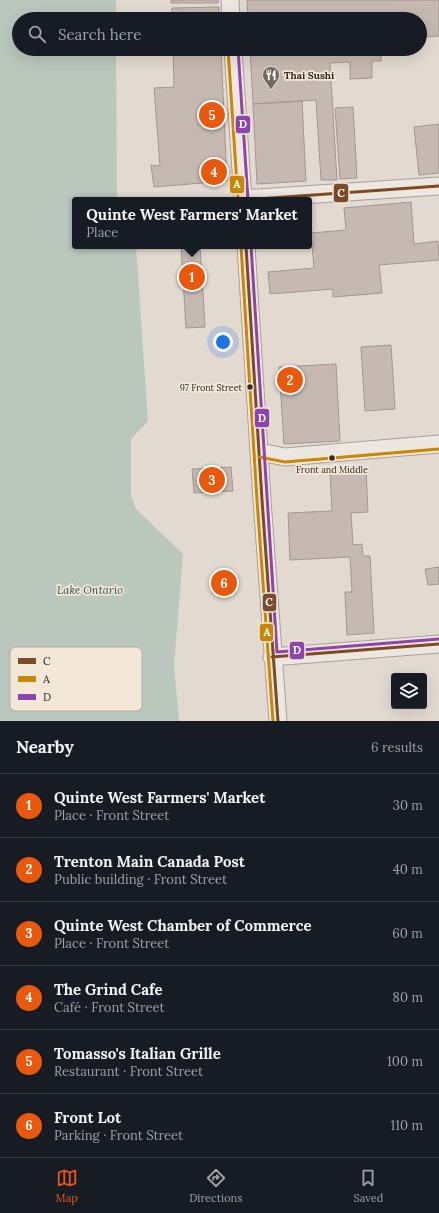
<!DOCTYPE html>
<meta charset="utf-8">
<style>
body{margin:0;font-family:Lora,serif;background:#20242c;color:#f1f3f6}
.controls{position:absolute;right:12px;bottom:12px;display:grid;overflow:hidden;border-radius:4px;box-shadow:0 4px 16px #0002}
.controls button{width:36px;height:36px;display:grid;place-items:center;padding:0;border:0;border-bottom:1px solid #363941;background:#171b24;color:#f1f3f6;font:20px sans-serif}
.you{position:absolute;left:223px;top:342px;width:14px;height:14px;margin:-10px;border:3px solid #fff;border-radius:50%;background:#1a73e8;box-shadow:0 0 0 6px #1a73e833}
.badge{display:grid;place-items:center;width:26px;height:26px;border-radius:50%;background:#ea580c;color:#fff;font-size:13px;font-weight:700}
.pin{position:absolute;translate:-50% -50%;border:2px solid #fff;box-shadow:0 1px 4px #0006}
.popup{position:absolute;left:72px;top:197px;width:240px;height:52px;box-sizing:border-box;display:grid;place-content:center;border-radius:4px;background:#171b24;filter:drop-shadow(0 1px 3px #0005);font-size:13px;white-space:nowrap;color:#9ea1a6}
.popup b{font-size:15px;color:#f1f3f6}
.popup::after{content:'';position:absolute;left:50%;top:100%;margin-left:-8px;border:8px solid transparent;border-top-color:#171b24}
.list{margin:0;padding:0;list-style:none}
h2{display:flex;justify-content:space-between;align-items:center;height:52px;margin:0;padding:0 16px;font-size:17px}
h2 small{font-size:13px;font-weight:400;color:#9ea1a6}
.list li{display:grid;grid-template-columns:26px 1fr auto;gap:12px;align-items:center;box-sizing:border-box;height:64px;padding:0 16px;border-top:1px solid #363941}
.list b{display:block;font-size:15px;white-space:nowrap}
.list p{margin:0;font-size:13px;white-space:nowrap;color:#9ea1a6}
.list em{font-size:13px;font-style:normal;color:#9ea1a6}
.icon{flex:none;width:22px;height:22px;fill:none;stroke:currentColor;stroke-width:2;stroke-linecap:round;stroke-linejoin:round}
.map{position:relative;flex:none;width:439px;height:721px;overflow:hidden}
.search{position:absolute;background:#171b24;box-shadow:0 4px 16px #0002;left:12px;right:12px;top:12px;height:44px;display:flex;align-items:center;gap:10px;box-sizing:border-box;padding:0 14px;border-radius:22px;color:#9ea1a6;font-size:15px}
.sheet{height:436px;background:#171b24}
nav{display:flex;justify-content:space-around;align-items:center;box-sizing:border-box;height:56px;border-top:1px solid #363941;background:#171b24;font-size:11px;color:#9ea1a6}
nav a{display:grid;justify-items:center;gap:2px}
nav .on{color:#ea580c}
.map>svg:first-child{display:block}
</style>
<div class="map">
<svg width="439" height="721" viewBox="0 0 439 721">
<rect width="100%" height="100%" fill="#e2dad1"/>
<!-- water -->
<path fill="#bac7bd" d="M0 0H116V19H19V49H116L117 200H75V246H136L148 421 131 439V495L136 509 183 554 174 666 179 721H0Z"/>
<!-- building -->
<path fill="#c6b9b2" stroke="#a39790" d="M171 0H218V3H171Z
M247 0H439V36L420 37V19H248Z
M219 7V19H172V8Z
M173 49H221L227 181 154 187 151 165 160 166 154 88 174 87Z
M250 49H381V61H372V78L350 79V62L330 63 337 180H321L316 100 253 104Z
M302 101 306 181 257 184 253 104Z
M353 107 357 178 340 179 335 108Z
M439 124V173L419 175 414 127Z
M411 202 414 244 438 241 439 260 379 265 382 293 333 297V289L270 294 268 272 314 268 311 233 346 230 344 208Z
M181 246H200L205 327 186 328Z
M391 345 395 409 365 411 361 347Z
M336 364 340 441 284 444 279 367Z
M231 467 233 491 194 493 192 469Z
M366 470 368 512 351 513 353 545 362 544 363 556H370L374 633 347 635 345 592H352L350 557 290 560 288 513 332 511 330 472Z
M439 567V584L428 585 425 569Z"/>
<g fill="none" stroke-linecap="round" stroke-linejoin="round">
<defs>
<path id="minor" d="M230 0 231 19
M233 49 243 200
M243 199 439 186
M246 246 262 500 278 721
M260 452 285 457 439 444
M272 657 439 644"/>
</defs>
<!-- minor casing -->
<use href="#minor" stroke="#a8a099" stroke-width="19"/>
<!-- minor -->
<use href="#minor" stroke="#ece7e1" stroke-width="17"/>
<defs>
<path id="bus-1" d="M243 200 439 186
M246 246 262 500 278 721
M272 657 439 644"/>
<path id="bus-2" d="M228 49 238 200
M241 246 257 500 273 721
M259 457 285 462 439 449"/>
<path id="bus-3" d="M238 49 248 200
M251 246 277 652 439 639"/>
</defs>
<!-- bus-1 casing -->
<use href="#bus-1" stroke="#f3e7d8" stroke-width="6"/>
<!-- bus-2 casing -->
<use href="#bus-2" stroke="#f3e7d8" stroke-width="6"/>
<!-- bus-3 casing -->
<use href="#bus-3" stroke="#f3e7d8" stroke-width="6"/>
<!-- bus-1 -->
<use href="#bus-1" stroke="#7a4b2a" stroke-width="3"/>
<!-- bus-2 -->
<use href="#bus-2" stroke="#c78708" stroke-width="3"/>
<!-- bus-3 -->
<use href="#bus-3" stroke="#8e44ad" stroke-width="3"/>
</g>
<!-- icons -->
<defs>
<symbol id="restaurant-pin" viewBox="-11 -11 22 30"><path d="M0 17L-7.5 6A9.5 9.5 0 1 1 7.5 6Z" fill="#73675f" stroke="#f3e7d8"/><path d="M-5-6h1v4h1v-4h1v4h1v-4h1v5L-1.5 .5V6h-2V.5L-5-1ZM5-6V6H3V1.5H1.5Q1.5-4 5-6Z" fill="#fff"/></symbol>
</defs>
<g fill-rule="evenodd">
<use href="#restaurant-pin" x="261" y="65" width="20" height="27"/>
</g>
<!-- markers -->
<g fill="#372921" stroke="#f3e7d8" stroke-width="1.5">
<circle cx="250" cy="387" r="3.5"/>
<circle cx="332" cy="458" r="3.5"/>
</g>
<g text-anchor="middle" stroke-width="3.5" stroke-linejoin="round" paint-order="stroke">
<!-- bus labels -->
<g font-size="9" fill="#372921" stroke="#f3e7d8" text-anchor="end">
<text x="242" y="391">97 Front Street</text>
<text x="332" y="473" text-anchor="middle">Front and Middle</text>
</g>
<!-- poi labels -->
<g font-size="10" font-weight="bold" fill="#372921" stroke="#f3e7d8" text-anchor="start">
<text x="284" y="79">Thai Sushi</text>
</g>
<!-- water labels -->
<g font-size="11" font-style="italic" fill="#32554e" stroke="#f3e7d8">
<text x="90" y="594">Lake Ontario</text>
</g>
</g>
<!-- legend -->
<rect x="10" y="647" width="132" height="64" rx="6" fill="#f3e7d8" stroke="#bbaea1" stroke-width="1"/>
<rect x="18" y="658" width="18" height="6" fill="#7a4b2a"/>
<rect x="18" y="676" width="18" height="6" fill="#c78708"/>
<rect x="18" y="694" width="18" height="6" fill="#8e44ad"/>
<g font-size="11" fill="#372921">
<text x="43" y="665">C</text>
<text x="43" y="683">A</text>
<text x="43" y="701">D</text>
</g>
<g stroke="#f3e7d8" stroke-width="1.5">
<rect x="235" y="115" width="16" height="19" rx="4" fill="#8e44ad"/>
<rect x="229" y="175" width="16" height="19" rx="4" fill="#c78708"/>
<rect x="333" y="183" width="16" height="20" rx="4" fill="#7a4b2a"/>
<rect x="254" y="408" width="16" height="20" rx="4" fill="#8e44ad"/>
<rect x="262" y="593" width="15" height="19" rx="4" fill="#7a4b2a"/>
<rect x="259" y="623" width="15" height="19" rx="4" fill="#c78708"/>
<rect x="289" y="641" width="16" height="19" rx="4" fill="#8e44ad"/>
</g>
<g font-size="11" text-anchor="middle" font-weight="bold" fill="#fff">
<text x="243" y="128">D</text>
<text x="237" y="188">A</text>
<text x="341" y="197">C</text>
<text x="262" y="422">D</text>
<text x="269" y="606">C</text>
<text x="267" y="636">A</text>
<text x="297" y="654">D</text>
</g>
</svg>
<div class="controls">
<button><svg class="icon" aria-label="layers" viewBox="0 0 24 24"><path d="M12 4l9 5-9 5-9-5zM3 14l9 5 9-5"/></svg></button>
</div>
<div class="you"></div>
<div class="pin badge" style="left:192px;top:277px">1</div>
<div class="popup"><b>Quinte West Farmers' Market</b>Place</div>
<div class="pin badge" style="left:290px;top:380px">2</div>
<div class="pin badge" style="left:212px;top:480px">3</div>
<div class="pin badge" style="left:214px;top:172px">4</div>
<div class="pin badge" style="left:212px;top:115px">5</div>
<div class="pin badge" style="left:224px;top:583px">6</div>
<div class="search"><svg class="icon" aria-label="search" viewBox="0 0 24 24"><circle cx="10" cy="10" r="6"/><path d="M15 15l6 6"/></svg>Search here</div>
</div>
<section class="sheet">
<h2>Nearby<small>6 results</small></h2>
<ul class="list">
<li><span class="badge">1</span><div><b>Quinte West Farmers' Market</b><p>Place · Front Street</p></div><em>30 m</em></li>
<li><span class="badge">2</span><div><b>Trenton Main Canada Post</b><p>Public building · Front Street</p></div><em>40 m</em></li>
<li><span class="badge">3</span><div><b>Quinte West Chamber of Commerce</b><p>Place · Front Street</p></div><em>60 m</em></li>
<li><span class="badge">4</span><div><b>The Grind Cafe</b><p>Café · Front Street</p></div><em>80 m</em></li>
<li><span class="badge">5</span><div><b>Tomasso's Italian Grille</b><p>Restaurant · Front Street</p></div><em>100 m</em></li>
<li><span class="badge">6</span><div><b>Front Lot</b><p>Parking · Front Street</p></div><em>110 m</em></li>
</ul>
</section>
<nav>
<a class="on"><svg class="icon" aria-label="map" viewBox="0 0 24 24"><path d="M3 6l6-2 6 2 6-2v14l-6 2-6-2-6 2zM9 4v14M15 6v14"/></svg>Map</a>
<a><svg class="icon" aria-label="directions" viewBox="0 0 24 24"><path d="M12 3l9 9-9 9-9-9zM9 14v-3h6M13 9l2 2-2 2"/></svg>Directions</a>
<a><svg class="icon" aria-label="saved" viewBox="0 0 24 24"><path d="M7 4h10v16l-5-4-5 4z"/></svg>Saved</a>
</nav>
